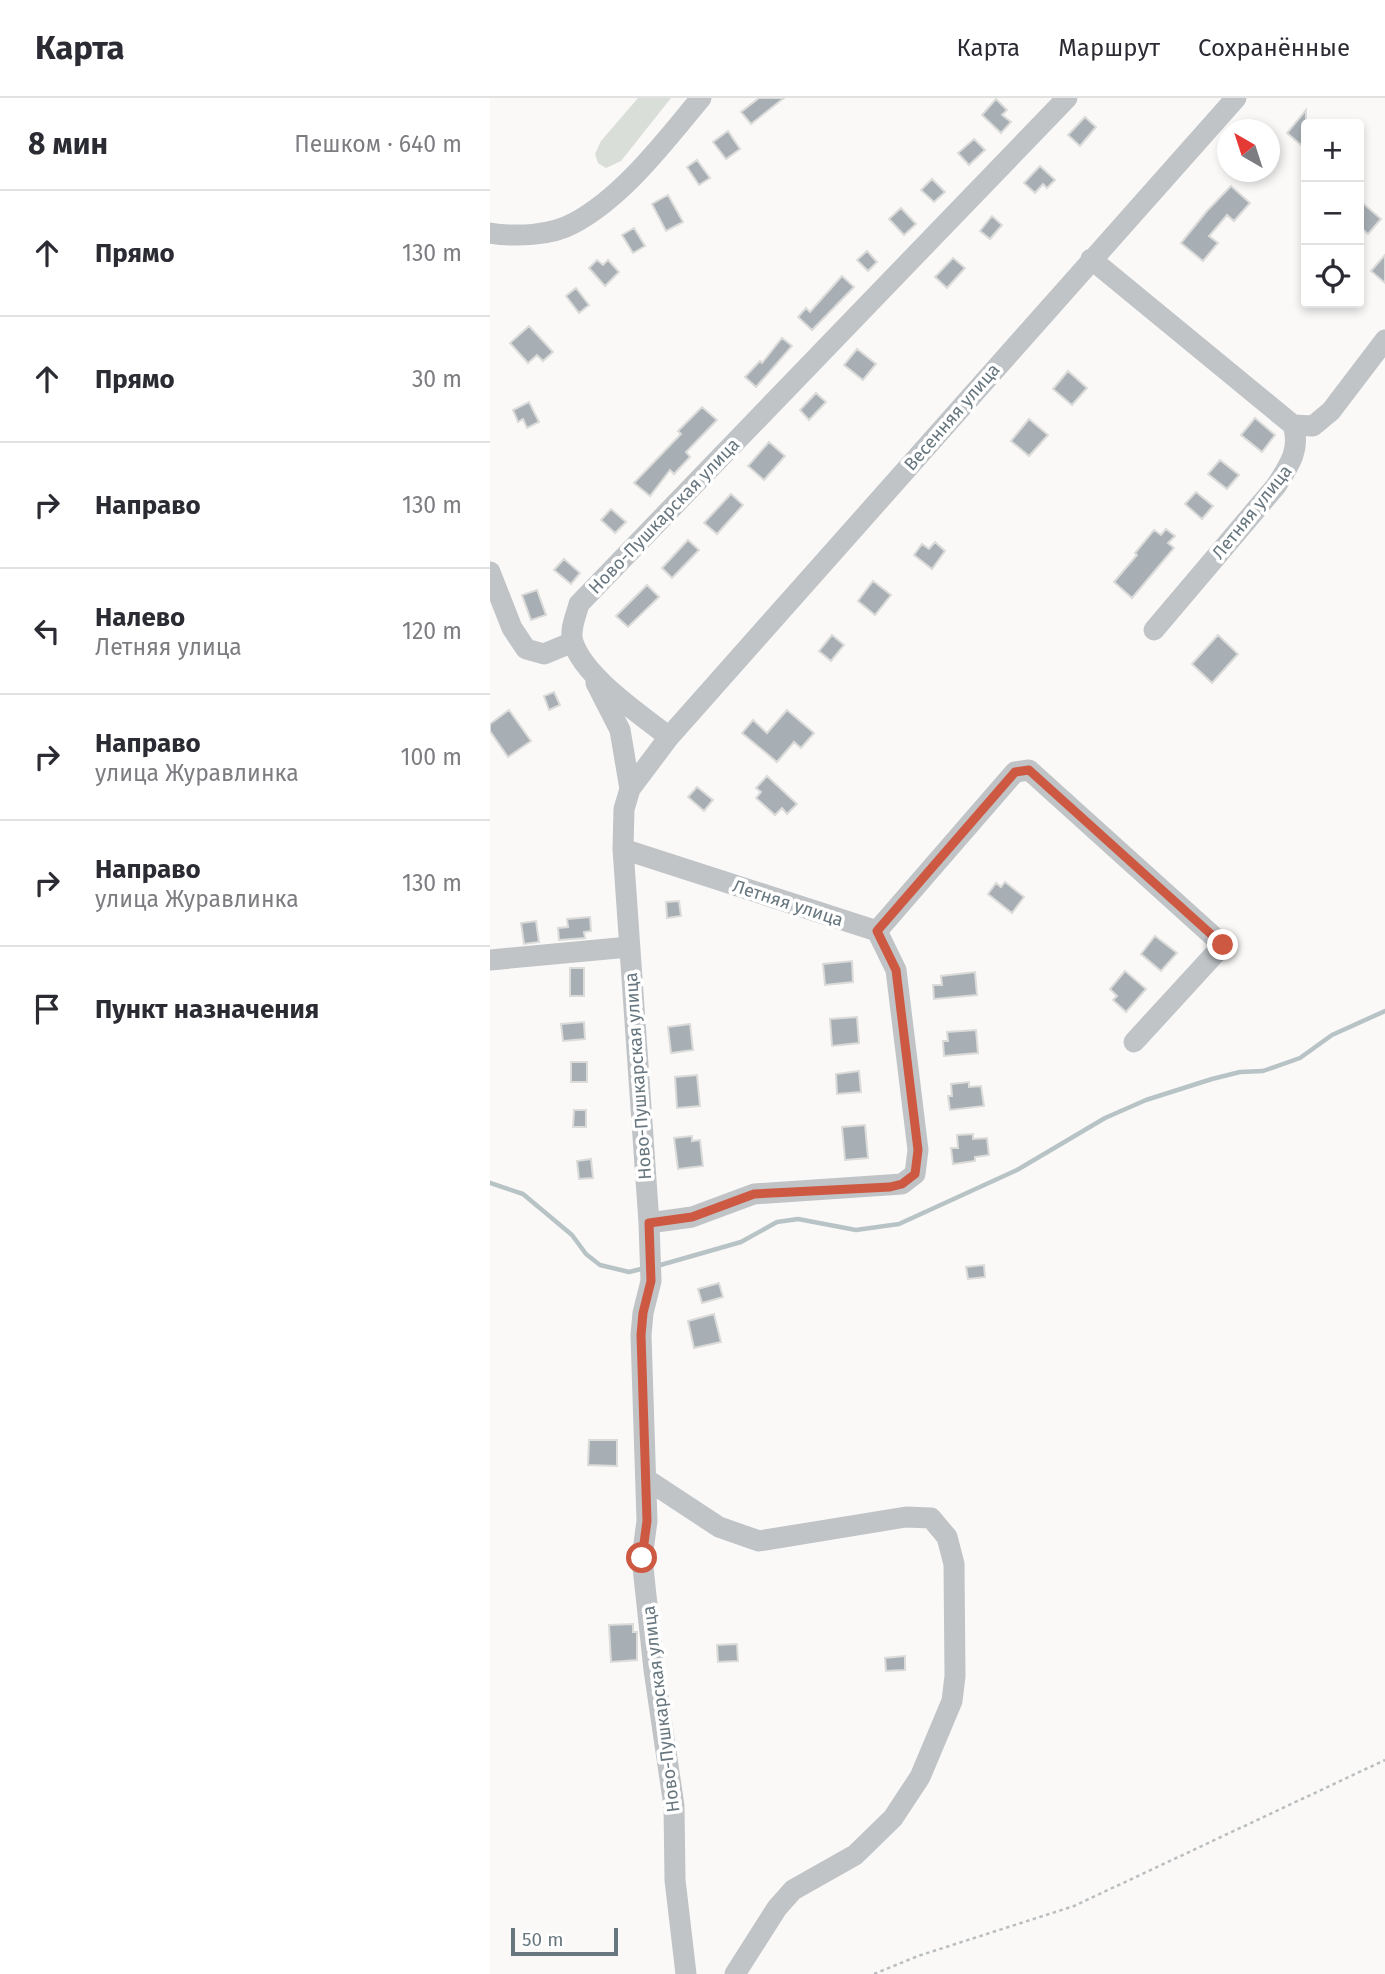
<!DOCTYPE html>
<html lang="ru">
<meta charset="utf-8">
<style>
body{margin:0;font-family:"Fira Sans",sans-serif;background:#f2f2f3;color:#2b2b33}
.controls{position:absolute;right:21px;top:21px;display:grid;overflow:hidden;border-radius:7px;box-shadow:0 4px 10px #0003}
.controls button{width:63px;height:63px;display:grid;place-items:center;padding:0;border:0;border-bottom:2px solid #e1e1e2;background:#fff;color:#2b2b33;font:35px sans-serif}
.compass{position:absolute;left:727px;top:21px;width:63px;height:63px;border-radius:50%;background:#fff;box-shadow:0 4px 10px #0003;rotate:321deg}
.scale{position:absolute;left:21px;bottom:18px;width:107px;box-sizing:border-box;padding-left:7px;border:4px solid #68777f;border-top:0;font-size:19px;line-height:24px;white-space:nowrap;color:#68777f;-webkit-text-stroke:5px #fff;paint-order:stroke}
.stop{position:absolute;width:21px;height:21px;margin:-16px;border:5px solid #ce5943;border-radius:50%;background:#fff}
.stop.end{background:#ce5943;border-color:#fff;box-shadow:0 2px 7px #0008}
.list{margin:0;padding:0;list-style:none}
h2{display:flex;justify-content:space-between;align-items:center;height:91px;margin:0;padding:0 28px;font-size:30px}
h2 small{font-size:23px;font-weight:400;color:#7c7c81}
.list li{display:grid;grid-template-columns:46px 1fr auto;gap:21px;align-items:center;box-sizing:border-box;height:126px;padding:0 28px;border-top:2px solid #e1e1e2}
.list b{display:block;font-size:26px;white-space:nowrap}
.list p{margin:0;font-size:23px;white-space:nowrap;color:#7c7c81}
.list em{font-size:23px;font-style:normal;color:#7c7c81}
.icon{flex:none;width:38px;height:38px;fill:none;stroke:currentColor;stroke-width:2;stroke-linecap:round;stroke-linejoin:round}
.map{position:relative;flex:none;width:895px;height:1876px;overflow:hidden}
header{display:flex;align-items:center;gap:42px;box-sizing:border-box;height:98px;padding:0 35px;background:#fff;border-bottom:2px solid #e1e1e2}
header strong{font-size:33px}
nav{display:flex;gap:38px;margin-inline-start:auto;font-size:24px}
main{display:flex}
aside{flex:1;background:#fff}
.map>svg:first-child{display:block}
</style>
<header>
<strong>Карта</strong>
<nav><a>Карта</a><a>Маршрут</a><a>Сохранённые</a></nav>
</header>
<main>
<aside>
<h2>8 мин<small>Пешком · 640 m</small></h2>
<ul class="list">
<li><svg class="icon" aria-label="ahead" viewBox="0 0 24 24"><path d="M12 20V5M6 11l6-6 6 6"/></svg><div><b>Прямо</b></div><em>130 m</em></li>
<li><svg class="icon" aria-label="ahead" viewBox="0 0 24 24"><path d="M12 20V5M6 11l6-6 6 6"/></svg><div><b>Прямо</b></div><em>30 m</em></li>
<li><svg class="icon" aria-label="right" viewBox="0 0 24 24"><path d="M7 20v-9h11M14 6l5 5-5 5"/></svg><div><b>Направо</b></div><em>130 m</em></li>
<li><svg class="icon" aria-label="left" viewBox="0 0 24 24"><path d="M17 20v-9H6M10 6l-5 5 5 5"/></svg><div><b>Налево</b><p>Летняя улица</p></div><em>120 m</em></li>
<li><svg class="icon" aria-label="right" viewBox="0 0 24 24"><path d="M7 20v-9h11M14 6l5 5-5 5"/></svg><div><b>Направо</b><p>улица Журавлинка</p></div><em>100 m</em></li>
<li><svg class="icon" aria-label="right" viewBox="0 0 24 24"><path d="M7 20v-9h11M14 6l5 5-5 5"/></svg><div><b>Направо</b><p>улица Журавлинка</p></div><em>130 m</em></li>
<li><svg class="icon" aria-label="arrive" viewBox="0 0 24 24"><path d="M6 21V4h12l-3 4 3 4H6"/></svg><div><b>Пункт назначения</b></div></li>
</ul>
</aside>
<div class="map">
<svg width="895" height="1876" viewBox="0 0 895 1876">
<rect width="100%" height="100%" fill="#faf9f8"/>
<!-- green -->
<path fill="#daded8" d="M148 0H181L131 63 116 70 108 65 105 56 111 43Z"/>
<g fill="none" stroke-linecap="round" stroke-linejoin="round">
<!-- stream -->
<path stroke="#b8c3c6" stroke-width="4.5" d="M0 1085 33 1096 82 1137 96 1156 110 1167 139 1174 155 1170
M167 1168 251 1144 287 1124 308 1121 366 1132 409 1126 527 1072 615 1020 656 1002 722 981 750 974 773 973 810 960 842 937 895 913"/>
</g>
<!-- building -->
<path fill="#a7afb4" stroke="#dbdbda" stroke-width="2" d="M269 0H294L261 26 251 14Z
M506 1 517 12 512 17 521 24 511 35 492 17Z
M816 12V51L797 35Z
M595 19 606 29 590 48 578 37Z
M238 33 250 51 236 61 223 44Z
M484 41 495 52 479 67 468 55Z
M207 62 220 80 209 87 197 69Z
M550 68 565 82 557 90 553 86 545 95 534 85Z
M442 81 455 94 444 104 431 92Z
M741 88 760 105 744 123 737 117 719 138 728 145 713 163 691 145 717 113Z
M178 97 193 124 176 133 162 106Z
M869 102 891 121 878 136 869 128Z
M411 110 426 126 414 137 399 121Z
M502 118 512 127 500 141 490 133Z
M144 130 155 148 143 155 132 137Z
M377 153 387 164 378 173 367 162Z
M895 157V185L881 173Z
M463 160 475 170 457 190 445 179Z
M107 162 113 167 118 162 129 174 115 188 99 170Z
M352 178 364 189 322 232 308 219 316 210 320 214Z
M86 190 99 207 89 215 76 198Z
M39 228 63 254 53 263 47 257 38 265 20 245Z
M292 240 302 248 266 289 255 279 270 263 272 265Z
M367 251 386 266 373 282 354 267Z
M578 273 597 290 582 307 563 291Z
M326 295 336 304 319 322 310 312Z
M39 304 49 324 37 330 33 321 28 324 23 312Z
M212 309 227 322 196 354 200 359 184 376 180 372 160 398 144 385 191 336 188 333Z
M765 320 785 337 772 354 751 337Z
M539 321 558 337 539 358 521 343Z
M279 344 295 358 274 382 258 368Z
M730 362 749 377 737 391 718 376Z
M706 394 723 408 712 421 695 406Z
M241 396 253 407 227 436 214 425Z
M121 411 136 424 125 435 111 422Z
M676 431 685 438 678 445 684 450 642 500 624 484 647 457 645 455 664 432 671 437Z
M198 442 209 452 182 480 172 470Z
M445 444 455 453 442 471 424 457 432 446 439 451Z
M74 461 90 475 81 486 64 472Z
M383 483 401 497 385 517 368 503Z
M157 487 169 499 138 529 126 518Z
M47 492 56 517 41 522 32 497Z
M342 537 354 547 341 563 329 553Z
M728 537 748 556 722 585 702 566Z
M64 594 70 607 59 612 54 598Z
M19 612 41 643 18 659 0 633V626Z
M297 612 324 635 311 650 304 644 287 664 252 635 263 622 277 635Z
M277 678 307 706 297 716 292 710 285 717 266 700 271 694 266 690Z
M207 689 223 702 214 713 198 699Z
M515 784 534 799 522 815 498 796 506 785 511 789Z
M189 803 191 818 177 820 176 804Z
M100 819 101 833 94 834 95 840 69 842 68 830 78 829 77 821Z
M46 823 49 844 34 846 31 825Z
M665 838 687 855 671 873 651 856Z
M362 863 363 884 335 887 333 866Z
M80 870H94V898H80Z
M635 873 656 891 636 914 623 902 627 898 620 891Z
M485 874 487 897 444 901 443 887H452L451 878Z
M367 919 369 945 342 948 340 921Z
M94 924 95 941 73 943 71 926Z
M200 926 203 952 181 955 178 929Z
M486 932 488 955 454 958 453 943H458L457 934Z
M81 964H97V984H81Z
M369 973 371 994 347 996 346 976Z
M207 977 210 1008 187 1010 185 979Z
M479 984V989L491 988 494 1008 460 1012 458 998H462L461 986Z
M84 1012H96V1029H83Z
M375 1027 378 1060 355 1062 352 1029Z
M483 1036V1041L497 1040 499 1057 485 1059V1063L463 1066 461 1050H468L467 1037Z
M202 1038V1043L210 1042 213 1068 188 1071 184 1040Z
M101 1061 103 1080 89 1081 87 1063Z
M494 1167 495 1179 478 1181 476 1169Z
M229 1185 233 1199 212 1205 208 1191Z
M224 1216 231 1244 204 1250 198 1223Z
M99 1342H127V1368L98 1367Z
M143 1526V1534H147V1562L121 1564 119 1527Z
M247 1546 248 1563 228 1564 227 1547Z
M415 1558V1572L396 1573 395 1560Z"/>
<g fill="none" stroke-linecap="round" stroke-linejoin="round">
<!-- path -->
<path stroke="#babec0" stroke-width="2.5" stroke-dasharray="3.5 3.5" stroke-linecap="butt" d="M384 1876 428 1858 584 1808 895 1662"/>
<!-- minor -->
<path stroke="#c0c4c7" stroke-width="21" d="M0 135C25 139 61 138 84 125 134 98 175 43 211 0
M601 161 803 327
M803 327 823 328 841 313 895 242
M0 474 22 530 36 551 54 556 83 544
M664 532 786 388C799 368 811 351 803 327
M106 585 130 632 140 691
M179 639C150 616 94 579 83 544 79 532 86 518 89 506L577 0
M133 751 387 833 406 872 428 1052 425 1076 412 1086 264 1096 202 1119 159 1125
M387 833 525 674 539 672 733 847 644 944
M0 862 139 849
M156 1381 229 1429 269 1443 416 1419 441 1420 457 1439 464 1466 465 1578 462 1603 430 1679 403 1720 365 1757 303 1792 287 1810 245 1876
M196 1876 185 1782 184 1708 164 1572 152 1460 157 1423 151 1237 153 1215 161 1183 159 1125 133 751 134 711 140 691 179 639 746 0"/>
</g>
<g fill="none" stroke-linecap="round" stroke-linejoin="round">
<!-- route -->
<path stroke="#ce5943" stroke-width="9" d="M152 1460 157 1423 151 1237 153 1215 161 1183 159 1125 202 1119 264 1096 400 1089 412 1086 425 1076 428 1052 406 872 387 833 525 674 539 672 733 847"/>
</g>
<g text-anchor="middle" stroke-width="7" stroke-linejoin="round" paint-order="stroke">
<!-- street labels -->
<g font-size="18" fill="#68777f" stroke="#fff">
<text transform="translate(462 319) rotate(-49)" y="6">Весенняя улица</text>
<text transform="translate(762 414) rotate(-51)" y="6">Летняя улица</text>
<text transform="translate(174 418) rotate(-46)" y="6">Ново-Пушкарская улица</text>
<text transform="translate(298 805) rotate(18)" y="6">Летняя улица</text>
<text transform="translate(148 978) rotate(-94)" y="6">Ново-Пушкарская улица</text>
<text transform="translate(171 1611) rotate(-97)" y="6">Ново-Пушкарская улица</text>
</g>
</g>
</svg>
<div class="controls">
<button>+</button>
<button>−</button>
<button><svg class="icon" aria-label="locate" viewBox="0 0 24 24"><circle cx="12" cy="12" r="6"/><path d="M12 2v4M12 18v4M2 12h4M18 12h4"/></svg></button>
</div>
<svg class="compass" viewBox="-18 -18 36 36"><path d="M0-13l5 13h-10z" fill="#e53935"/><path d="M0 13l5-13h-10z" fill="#7c7c81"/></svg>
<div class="scale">50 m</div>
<div class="stop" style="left:152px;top:1460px"></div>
<div class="stop end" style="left:733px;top:847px"></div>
</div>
</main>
